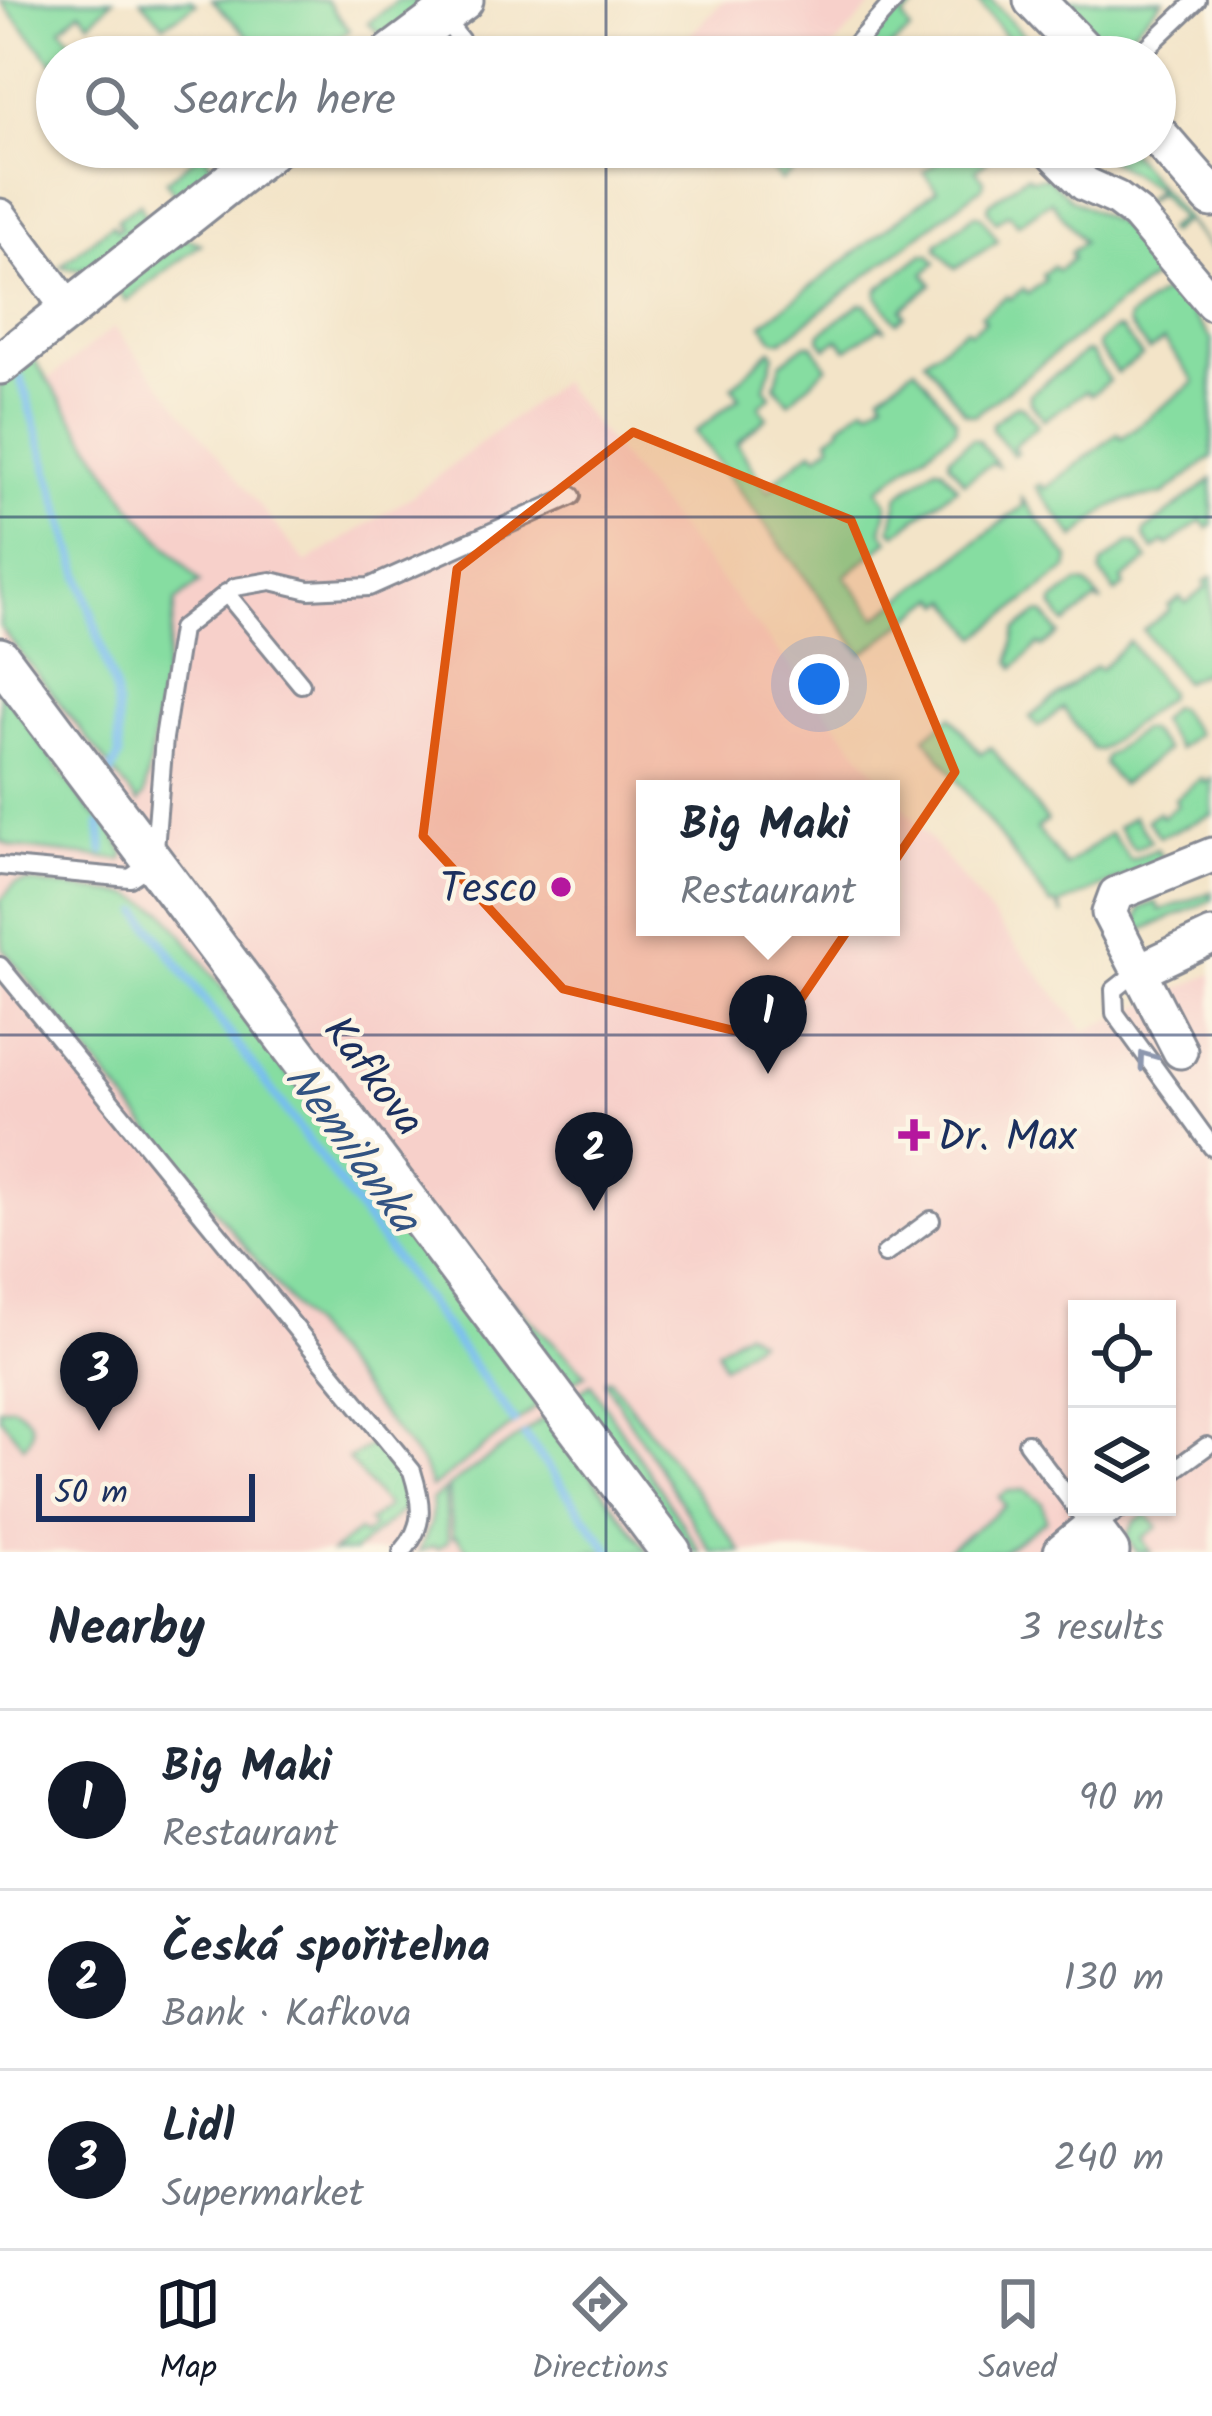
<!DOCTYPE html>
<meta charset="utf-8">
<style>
body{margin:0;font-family:Kalam,sans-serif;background:#f2f2f3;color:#1f2937}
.controls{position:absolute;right:36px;bottom:36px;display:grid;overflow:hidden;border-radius:0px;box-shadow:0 3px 9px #0004}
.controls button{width:108px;height:108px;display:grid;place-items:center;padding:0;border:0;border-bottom:3px solid #e0e1e3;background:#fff;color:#1f2937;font:60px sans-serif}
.scale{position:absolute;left:36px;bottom:30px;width:219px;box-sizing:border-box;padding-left:12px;border:6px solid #1b2f5e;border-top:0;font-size:33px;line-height:42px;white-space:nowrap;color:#1b2f5e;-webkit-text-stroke:9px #fcf5e5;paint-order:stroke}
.you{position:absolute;left:819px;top:684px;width:42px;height:42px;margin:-30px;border:9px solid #fff;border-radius:50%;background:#1a73e8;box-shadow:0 0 0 18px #1a73e833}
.badge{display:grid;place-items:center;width:78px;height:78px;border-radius:50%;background:#111827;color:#fff;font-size:39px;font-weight:700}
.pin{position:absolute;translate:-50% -99px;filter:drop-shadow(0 3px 6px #0008)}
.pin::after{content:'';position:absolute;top:63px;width:42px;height:36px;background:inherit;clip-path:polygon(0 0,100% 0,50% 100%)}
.popup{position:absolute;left:636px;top:780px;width:264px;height:156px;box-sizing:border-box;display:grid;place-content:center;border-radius:0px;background:#fff;filter:drop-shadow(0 3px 9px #0005);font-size:39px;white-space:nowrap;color:#747a83}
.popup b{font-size:45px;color:#1f2937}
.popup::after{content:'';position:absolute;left:50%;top:100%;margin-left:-24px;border:24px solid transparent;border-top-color:#fff}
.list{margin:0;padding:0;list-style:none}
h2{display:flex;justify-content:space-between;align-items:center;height:156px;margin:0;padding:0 48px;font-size:51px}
h2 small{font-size:39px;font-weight:400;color:#747a83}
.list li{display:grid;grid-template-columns:78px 1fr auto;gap:36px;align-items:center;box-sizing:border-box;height:180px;padding:0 48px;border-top:3px solid #e0e1e3}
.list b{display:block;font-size:45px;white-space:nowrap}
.list p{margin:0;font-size:39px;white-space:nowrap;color:#747a83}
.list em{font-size:39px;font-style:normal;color:#747a83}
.icon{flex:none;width:66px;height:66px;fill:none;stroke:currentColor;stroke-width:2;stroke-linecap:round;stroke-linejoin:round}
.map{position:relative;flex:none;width:1212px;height:1552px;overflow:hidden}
.search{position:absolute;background:#fff;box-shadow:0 3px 9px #0004;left:36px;right:36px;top:36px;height:132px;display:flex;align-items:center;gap:30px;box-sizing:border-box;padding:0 42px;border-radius:66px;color:#747a83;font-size:45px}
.sheet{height:696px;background:#fff}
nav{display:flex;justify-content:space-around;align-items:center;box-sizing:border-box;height:168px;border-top:3px solid #e0e1e3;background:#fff;font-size:33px;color:#747a83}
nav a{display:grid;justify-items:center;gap:6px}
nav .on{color:#111827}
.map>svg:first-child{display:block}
</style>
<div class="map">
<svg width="1212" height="1552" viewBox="0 0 1212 1552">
<rect width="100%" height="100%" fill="#fcf5e5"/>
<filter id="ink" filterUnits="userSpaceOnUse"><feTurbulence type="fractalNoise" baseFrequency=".00833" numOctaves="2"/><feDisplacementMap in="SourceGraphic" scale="24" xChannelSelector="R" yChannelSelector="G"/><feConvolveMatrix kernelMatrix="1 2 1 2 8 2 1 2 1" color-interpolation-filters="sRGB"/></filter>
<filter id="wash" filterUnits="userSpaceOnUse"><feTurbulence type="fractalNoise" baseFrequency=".004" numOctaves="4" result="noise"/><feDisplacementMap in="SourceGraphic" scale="48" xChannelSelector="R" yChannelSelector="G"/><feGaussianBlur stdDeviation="2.7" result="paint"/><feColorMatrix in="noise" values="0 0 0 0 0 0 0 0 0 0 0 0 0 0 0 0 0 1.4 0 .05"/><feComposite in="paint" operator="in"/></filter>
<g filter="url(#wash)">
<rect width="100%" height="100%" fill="#f3e4c8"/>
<!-- built -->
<path fill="#f7d0ca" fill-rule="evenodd" d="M724 0H877L824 57H705L686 39Z
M114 327 306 563 412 496 560 382 889 789H645V927H891V791L1085 1031 1212 974V1552H0V418ZM1077 1309H1167V1507H1077Z"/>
<!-- green -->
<path fill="#86dda1" stroke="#508680" stroke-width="3" d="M0 0H113L90 22 80 11 61 28 86 57H57V68Z
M141 0H191L196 4 164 25Z
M212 0H326L349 30 314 57H269Z
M398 0H438L387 40 368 23Z
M911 0 918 5 903 17 911 31 878 57H857Z
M977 0H991L1044 57H1022Z
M1054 0H1163L1132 31 1112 39 1101 32 1092 40Z
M774 147H821L822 149 781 181 766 163Z
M956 147H975L987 161 976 170 984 180 983 186 782 341 775 340 762 324 937 190 924 172Z
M1073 147H1126L1212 251 1185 220 1169 233 1166 230 1180 219 1158 193 1142 204 1157 189 1096 152 1083 159 1075 155Z
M204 151 216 174 180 202 166 181Z
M1027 175 1031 179 1047 177 1071 199 1120 225 1159 268 1158 274 975 415 965 413 925 359 966 328 970 332 985 321 981 315 1007 296 1010 299 1023 289 1028 294 1045 280 1042 275 1053 266 1058 271 1073 258 1070 253 1083 242 1051 201 1018 224 1009 213 996 222 988 210 989 204Z
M140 203 149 227C124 244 92 280 61 266L112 224 117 230 121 227 117 220Z
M974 215 981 216 998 241 955 269 937 249 938 243Z
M186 238 201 244 126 301 118 290Z
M923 254 930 255 936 263 924 273 932 284 902 309 905 315 897 322 877 296 878 289Z
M1163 292 1176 293 1212 340V457L1164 494 1127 500 1107 509 1075 538 1036 487 1041 484 1045 489 1118 433 1122 438 1195 382 1164 340 1149 351 1128 324 1129 318Z
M860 304H866L886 330 880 327 847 349 838 339 826 348 820 339 821 333Z
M1115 329 1121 330 1142 356 1117 373 1098 348 1099 342Z
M806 344 813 345 827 367 789 402 775 386 781 363Z
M771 349 774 354 765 388 771 396 759 406 767 417 737 443 768 491 779 483 776 479 813 450 818 455 832 444 829 438 841 428 840 425 865 405 870 409 884 399 881 393 915 367 956 420V429L878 489 888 503 882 531 889 540 845 576 877 618 1023 506 1022 498 1069 559 1067 569 978 637 950 600 944 604 938 597 863 654 695 432 740 397 732 387Z
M1085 352 1091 353 1109 381 1091 395 1086 391 1044 420 1030 401V394Z
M33 358 132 507 200 582 176 601 144 796 138 803 0 627V385Z
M1016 405 1022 406 1038 425 1013 447 1017 452 1013 455 992 429 993 423Z
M972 439 978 440 998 466 991 464 964 482 949 462 950 456Z
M936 467 942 468 957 487 896 534 891 529 899 495Z
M1212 479V525L1208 528 1201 520 1168 546 1164 542 1154 550 1144 537 1145 531Z
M1129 543 1136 544 1148 560 1122 580 1125 586 1116 593 1101 573 1102 564Z
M1212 577V668L1184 682 1143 630 1170 610 1168 606 1180 597 1186 603 1207 587 1204 582Z
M1078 583 1087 584 1102 603 1096 600 1065 624 1053 607V602Z
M1038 613 1044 614 1059 634 1042 647 1039 644 1014 668 1010 661 1016 630Z
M1129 641 1168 692 1167 698 1100 750 1093 749 1063 708 1038 727 1030 717 1096 666 1100 670Z
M0 686 90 811 112 829 125 855 122 860 14 847 0 841Z
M1171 707 1177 708 1197 734 1178 749 1159 721Z
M951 716 981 754 991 747 1047 821 1037 829 1066 866 1110 833 1131 860 1157 849 1163 860 1060 905 1064 915 1055 903 1051 905 925 737Z
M1141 730H1148L1166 750 1121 785 1104 764 1105 757Z
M1202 778 1205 783 1212 778V815L1160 837 1147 820 1158 812 1162 817 1178 805 1175 799Z
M1133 816 1151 841 1134 849 1118 827Z
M26 882 132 895 165 912 539 1405 431 1488 423 1465 3 949 0 901 15 884Z
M1212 892V900L1140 931 1136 924 1141 908 1156 902 1160 911Z
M503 1296 507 1297 586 1374 570 1383 565 1380Z
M745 1331 758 1340 723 1366 717 1350Z
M606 1379H610L742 1552H712L606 1383Z
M591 1384 701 1552H695L571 1397Z
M12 1406C31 1416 39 1428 24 1446L0 1417V1408Z
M547 1416 649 1552H469L456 1536 453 1537 448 1487Z
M372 1445 400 1480 407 1507 353 1552H332L358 1531 363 1536 373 1527 368 1522 387 1507 348 1459Z
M445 1490 448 1541 438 1549 434 1546 419 1552 431 1524 432 1500Z
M1025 1490 1042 1503 1046 1520 1001 1552H944L1005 1506 999 1497 1008 1491Z
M1147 1514 1158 1528 1142 1539 1151 1552H1137L1126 1537 1135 1521Z"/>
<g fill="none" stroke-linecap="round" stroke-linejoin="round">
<!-- stream -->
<path stroke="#77beee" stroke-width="9" d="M21 379 116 695 119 756 106 783
M100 825 103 851
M140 912 514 1421
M525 1436 611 1552"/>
</g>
</g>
<g filter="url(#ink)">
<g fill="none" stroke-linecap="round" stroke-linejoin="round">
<defs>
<path id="service" d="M442 16 462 42
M844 57 895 0
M1137 57 1197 0
M756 154 762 147
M226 593 301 684
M0 866 130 878 154 862 164 738 181 629 235 587 271 581 309 590 369 587 572 496
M0 966 412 1471C422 1503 426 1525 402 1552
M1138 971 1114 990 1115 1013 1212 1147
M885 1254 931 1220
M1027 1443 1092 1529 1123 1507
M1167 1475 1207 1446"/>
<path id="minor" d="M1048 147 1085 184 1116 198 1137 214 1212 303
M0 216 69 309
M1138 971 1212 936
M1180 1051 1109 913 1116 894 1212 855"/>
<path id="tertiary" d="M1034 0 1089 57
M387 57 463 0
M1155 132 1212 197
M0 364 274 147
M0 658 671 1552
M1064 1552 1092 1529 1109 1552"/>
</defs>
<!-- service casing -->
<use href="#service" stroke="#878a93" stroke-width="22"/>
<!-- minor casing -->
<use href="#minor" stroke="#878a93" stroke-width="39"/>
<!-- tertiary casing -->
<use href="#tertiary" stroke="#878a93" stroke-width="45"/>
<!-- service -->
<use href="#service" stroke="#fff" stroke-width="16"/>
<!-- minor -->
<use href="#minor" stroke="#fff" stroke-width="33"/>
<!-- tertiary -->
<use href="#tertiary" stroke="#fff" stroke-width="39"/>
</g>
<!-- one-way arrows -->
<defs><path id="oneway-chevron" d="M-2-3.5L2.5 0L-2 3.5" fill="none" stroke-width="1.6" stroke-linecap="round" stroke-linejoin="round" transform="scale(3)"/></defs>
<use stroke="#8d97ae" href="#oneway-chevron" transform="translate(1146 1059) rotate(-126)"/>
</g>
<!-- marked area -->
<path fill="#de5710" fill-opacity="0.2" stroke="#de5710" stroke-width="9" stroke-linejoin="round" d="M633 432 851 520 955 772 773 1040 563 989 423 836 457 569Z"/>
<!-- grid -->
<path fill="none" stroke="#1b2f5e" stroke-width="3" stroke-opacity="0.55" d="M606 0V57M606 147V1552M0 517H1212M0 1035H1212"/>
<!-- markers -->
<g fill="#b5179e" stroke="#fcf5e5" stroke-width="4.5">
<circle cx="561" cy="887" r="12"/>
<path d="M908 1117h12v12h12v12h-12v12h-12v-12h-12v-12h12z"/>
</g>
<g text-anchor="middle" stroke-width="9" stroke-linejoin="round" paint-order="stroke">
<!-- poi labels -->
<g font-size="42" fill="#1b2f5e" stroke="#fcf5e5" text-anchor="end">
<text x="537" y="902">Tesco</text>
<text x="938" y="1150" text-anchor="start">Dr. Max</text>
</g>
<!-- street labels -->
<g font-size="42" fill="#1b2f5e" stroke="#fcf5e5">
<text transform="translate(375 1075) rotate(53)" y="15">Kafkova</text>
</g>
<!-- water labels -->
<g font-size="45" font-style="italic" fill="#325382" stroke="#fcf5e5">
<text transform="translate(354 1147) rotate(54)" y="16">Nemilanka</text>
</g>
</g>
</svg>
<div class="controls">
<button><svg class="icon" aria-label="locate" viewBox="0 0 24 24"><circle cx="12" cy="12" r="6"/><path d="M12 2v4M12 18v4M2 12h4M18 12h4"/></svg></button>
<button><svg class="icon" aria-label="layers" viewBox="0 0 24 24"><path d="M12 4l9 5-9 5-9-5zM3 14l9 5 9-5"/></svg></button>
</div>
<div class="scale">50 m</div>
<div class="you"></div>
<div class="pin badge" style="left:768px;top:1074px">1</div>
<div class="popup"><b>Big Maki</b>Restaurant</div>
<div class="pin badge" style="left:594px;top:1211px">2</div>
<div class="pin badge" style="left:99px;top:1431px">3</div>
<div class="search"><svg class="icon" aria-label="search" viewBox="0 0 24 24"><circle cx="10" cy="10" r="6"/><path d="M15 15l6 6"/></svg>Search here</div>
</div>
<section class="sheet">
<h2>Nearby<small>3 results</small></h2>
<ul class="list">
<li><span class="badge">1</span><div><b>Big Maki</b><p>Restaurant</p></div><em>90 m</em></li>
<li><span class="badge">2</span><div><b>Česká spořitelna</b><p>Bank · Kafkova</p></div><em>130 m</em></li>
<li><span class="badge">3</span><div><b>Lidl</b><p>Supermarket</p></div><em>240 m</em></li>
</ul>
</section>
<nav>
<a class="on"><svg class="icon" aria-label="map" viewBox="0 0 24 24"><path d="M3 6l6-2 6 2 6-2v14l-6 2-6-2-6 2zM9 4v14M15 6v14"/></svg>Map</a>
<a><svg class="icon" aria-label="directions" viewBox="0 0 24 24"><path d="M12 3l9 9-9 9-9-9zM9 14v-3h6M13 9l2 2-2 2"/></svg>Directions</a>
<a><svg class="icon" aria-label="saved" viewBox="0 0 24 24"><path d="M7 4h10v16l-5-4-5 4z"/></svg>Saved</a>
</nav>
